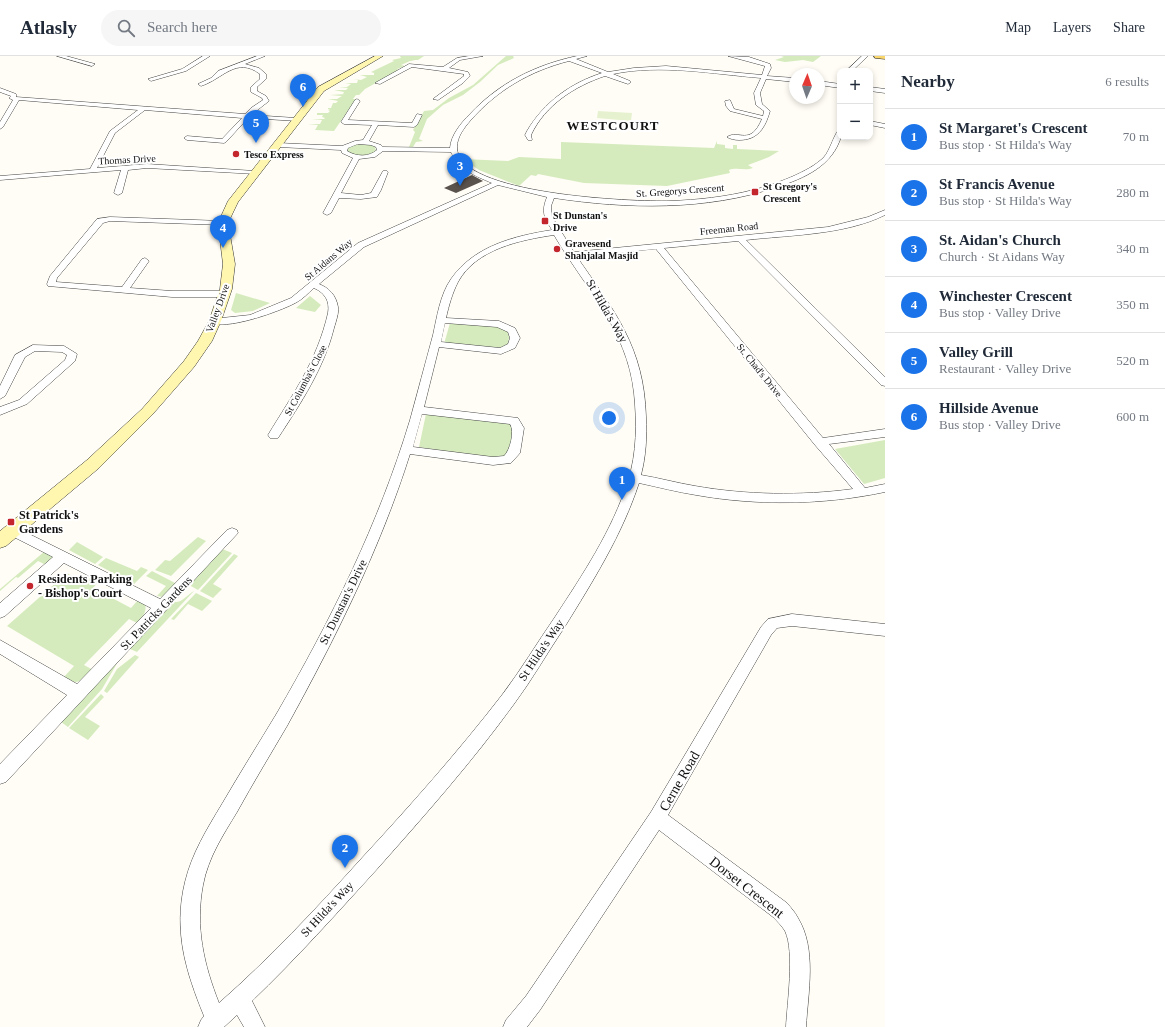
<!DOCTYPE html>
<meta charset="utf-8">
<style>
body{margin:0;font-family:"Times New Roman",serif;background:#f6f6f7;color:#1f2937}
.controls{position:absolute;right:12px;top:12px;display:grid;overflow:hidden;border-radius:8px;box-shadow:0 2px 6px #0003}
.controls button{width:36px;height:36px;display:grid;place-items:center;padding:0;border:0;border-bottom:1px solid #e0e1e3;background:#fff;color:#1f2937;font:20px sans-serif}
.compass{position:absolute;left:789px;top:12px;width:36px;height:36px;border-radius:50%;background:#fff;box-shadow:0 2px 6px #0003;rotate:2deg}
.you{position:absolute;left:609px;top:362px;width:14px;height:14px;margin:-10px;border:3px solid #fff;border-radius:50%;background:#1a73e8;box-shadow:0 0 0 6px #1a73e833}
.badge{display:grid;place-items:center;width:26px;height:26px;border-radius:50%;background:#1a73e8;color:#fff;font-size:13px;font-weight:700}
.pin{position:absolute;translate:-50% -33px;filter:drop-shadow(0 1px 2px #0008)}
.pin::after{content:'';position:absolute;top:21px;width:14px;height:12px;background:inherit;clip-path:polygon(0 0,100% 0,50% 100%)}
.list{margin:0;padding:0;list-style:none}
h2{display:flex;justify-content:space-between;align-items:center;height:52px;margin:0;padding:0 16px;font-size:17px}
h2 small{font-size:13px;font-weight:400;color:#747a83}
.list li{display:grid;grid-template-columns:26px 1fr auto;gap:12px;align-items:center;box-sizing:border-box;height:56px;padding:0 16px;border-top:1px solid #e0e1e3}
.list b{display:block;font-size:15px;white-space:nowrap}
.list p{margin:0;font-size:13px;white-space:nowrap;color:#747a83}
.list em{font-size:13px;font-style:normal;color:#747a83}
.icon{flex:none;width:22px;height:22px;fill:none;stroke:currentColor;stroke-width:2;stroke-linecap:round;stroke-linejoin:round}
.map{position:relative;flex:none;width:885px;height:971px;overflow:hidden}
header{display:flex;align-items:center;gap:24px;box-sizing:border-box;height:56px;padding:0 20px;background:#fff;border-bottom:1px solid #e0e1e3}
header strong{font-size:19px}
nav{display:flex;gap:22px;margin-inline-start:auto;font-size:14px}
.search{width:280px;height:36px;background:#f6f6f7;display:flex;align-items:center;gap:10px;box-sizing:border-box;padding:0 14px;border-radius:22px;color:#747a83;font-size:15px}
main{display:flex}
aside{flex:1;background:#fff}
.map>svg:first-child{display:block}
</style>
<header>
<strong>Atlasly</strong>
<div class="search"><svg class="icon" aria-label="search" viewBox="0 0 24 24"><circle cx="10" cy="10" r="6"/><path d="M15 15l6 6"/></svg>Search here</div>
<nav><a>Map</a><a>Layers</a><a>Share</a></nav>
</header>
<main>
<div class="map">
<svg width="885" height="971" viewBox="0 0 885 971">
<rect width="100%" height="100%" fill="#fffdf5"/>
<!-- green -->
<path fill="#d5ebbd" d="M400 0H424L418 4H411L415 5H410L401 9 405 10 397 13 399 14 365 33 359 39H356L353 43H356L334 75 315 74 318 69 308 68H320L322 64 312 63H324L325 62 322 61 323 59H317V57H328L330 55H328L330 54 328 53V52H331L333 47H336L338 45 328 43H337L342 40 330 39 345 38H343L344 36 334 34H346L348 32 339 31H347L351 28 345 27H357L358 24 353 23 361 24 367 21 360 19H374V17L371 16 394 5 392 4 401 2Z
M506 0H513L514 2 498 9 480 26 463 39 443 49 427 63 419 83 423 85 416 86 413 91H409L415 76 413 74 424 55 433 54 449 42 473 29Z
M781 0H821L813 6 803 4 785 6 775 4 784 1Z
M717 85V88L725 89V92L733 93V89H737V93L779 95 769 101 748 109 753 112C745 115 737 111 729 114L730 117 667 130 584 127 538 118 536 120 531 119 519 130 479 114 463 103 508 105 519 101 561 103V86L714 92Z
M359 88H369L375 91 376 95C368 101 355 101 347 95L348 91Z
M236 237 270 247 253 255 235 257 231 254Z
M310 240 321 249 315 256 296 252Z
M450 267 490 270 502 272 510 276 508 288 499 292 444 288Z
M426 358 510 368 513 373 510 398 503 402 494 403 419 391Z
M885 384V422L864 428 835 393Z
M198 481 206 485 171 520 155 514 165 504 170 505Z
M77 486 103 501 95 508 69 494Z
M220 492 232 497 198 534 191 530 190 528Z
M45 495 53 499V501L46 509 38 505 18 522 16 521 0 535V533Z
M234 498 238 500 213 528 222 533 213 542 200 535Z
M106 502 137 515 141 511 148 514 134 528 98 509Z
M152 515 177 528 163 541 157 540 166 530 146 520Z
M67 517 84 527 92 520 100 524 93 532 131 552 138 544 145 548C147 556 143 561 137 567L129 563 84 609 93 614C80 625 80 630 63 622L74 610 7 570Z
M194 535 137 596 130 593 131 591 175 544V546C182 547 188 538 194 535Z
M196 537 212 545 202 555 188 548 174 564 171 563Z
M125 594 102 633 68 671 61 666Z
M135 599 139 601 107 637 104 635 117 613Z
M101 638 104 641 85 661 100 670 88 684 69 672Z"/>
<!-- pitch -->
<path fill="#e6f2cf" d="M598 55 632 57 631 65 597 62Z"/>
<!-- building -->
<path fill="#5a524d" d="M472 119 483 125 456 137 444 132Z"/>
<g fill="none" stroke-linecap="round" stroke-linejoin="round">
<defs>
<path id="street" d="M57 0H66L95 8 92 10Z
M203 0H210L186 15 151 25 148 23 182 13Z
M257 0H265L245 8 259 12 266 18V23L257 31V35L266 40 269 45 251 59 296 62 298 63V65L248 62 226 86 224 87 187 84 184 82 187 80 222 83 242 62 145 54 115 77 97 112 147 108 255 115 258 117 257 118 147 112 128 114 122 137 118 139 114 137 121 114 0 124V120L90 113 110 75 138 54 19 44 3 71 0 73V66L13 44 9 42 11 40 0 36V32L16 38V41L245 58 251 52 263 44 262 42 251 36V31L260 23V18C236 0 223 23 201 30L198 28 211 22 218 15Z
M469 0H483L460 4 449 12 468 16 470 20 463 27 438 44 433 43 464 20V18L412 11 380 28 375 27 409 8 443 11 457 2Z
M577 0H587L576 3 608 16 634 12 666 10 762 19 765 10 728 0 749 1 770 8 771 12 767 20 795 22V26L766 23 760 37 762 48 770 55C765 72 758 84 739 84 735 84 730 83 727 81 739 73 750 91 762 63L730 55 726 50 725 45 730 44 734 53 763 60 764 55 756 49 754 37 761 22C712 18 661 8 613 18L630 25 631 26 628 28 605 20C575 30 545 49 531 79L532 84H528L525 79 527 75C544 46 571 27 602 17L569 5C530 15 497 34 470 65 464 72 457 81 457 91 456 139 635 146 670 145 697 144 726 141 753 134 773 129 810 116 824 101 830 95 835 75 840 73V81H841C832 110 805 122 777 131 706 155 627 153 554 142L551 150 552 161 574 196 828 171 868 161 885 154V159C845 179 790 179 746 184L885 321V330L881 329 738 185 664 192 823 382 885 373V381L829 388 865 432 885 428V436C824 449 758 450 696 439 677 436 658 431 639 427 622 479 593 525 564 572 547 597 532 624 514 648 472 706 425 759 378 812 337 857 296 903 252 945L265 971H244L237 959 224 971H198L201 964 204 960C186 916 173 875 185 826 192 797 207 773 222 748 240 717 259 687 277 657 331 564 379 467 410 364 418 336 425 307 433 279 437 261 440 239 451 223 474 190 514 180 552 174 544 161 541 156 547 141L498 129 364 191 319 228C329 232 336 239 338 251 339 257 336 265 334 272 324 312 301 347 278 382H270L268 379C293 338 317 305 328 257 330 245 325 237 314 232 308 237 303 243 297 246 284 254 221 277 210 265L212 263 250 259 291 242 358 187 492 127C475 120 458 113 451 96L383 95 375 101 359 103 341 137 361 139 371 137 383 115H387L388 116 381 134 377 141 361 143 339 142 331 157 327 159 323 157 353 102 342 97 341 94 278 91 275 89 278 87 342 90 355 85 363 84 372 69 344 68 341 66 355 44 357 43 360 45 348 64 412 67 417 58 422 59 417 69 414 71 378 69 369 85 381 89 383 91 450 92C451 79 461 67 470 58 499 27 535 9 577 0ZM358 88 371 89 376 91 377 94C369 101 357 101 347 95L348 92ZM554 179C585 232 627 273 634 337 637 366 637 397 628 425 612 475 583 518 555 561 537 587 521 614 502 639 458 696 410 750 361 803 316 853 269 903 219 947 204 909 195 871 203 829 208 802 223 779 237 756 253 727 270 699 287 670 335 583 380 493 410 398L493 409 511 407 520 397 524 372 518 362 424 351 439 291 501 298 515 292 520 282 515 272 499 265 446 262C449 249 452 238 458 226 476 193 520 184 554 179ZM656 193 815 389 853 433C801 440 746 439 695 430 677 427 659 422 641 419 646 400 647 381 646 361 644 291 615 256 577 201ZM445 267 497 271 508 276 510 282 508 288 500 292 441 286ZM422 358 510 368C515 376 510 394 504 400L493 401 413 391Z
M862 0H868L852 15H846Z
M819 25 840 28V32L819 29Z
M870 31 885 33V37L870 35Z
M870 65 885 68V72L870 69Z
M110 161 223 165 227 167 223 169 110 165 103 167 57 222 56 226 122 231 142 203 145 202 149 205 130 232 172 235H224L228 238 224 241H172L48 230 47 228 50 220 97 163Z
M33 289 64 290 77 298 75 305 27 348 0 359V351L19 344 65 304 67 299 62 296 35 295 25 301 5 340 0 343V330L15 299Z
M13 470 160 543 227 474 232 472 237 474 238 477 6 726 0 728V708L67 639 0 598V584L77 628 151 552 64 507 5 560 0 562V547L53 501 8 478 7 475 8 472Z
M792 558 885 568V580L792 570 777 572 771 579 668 759 787 847C791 852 795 856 798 862 817 893 808 937 806 971H786C787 948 795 896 785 875 782 870 777 865 773 861L659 774 540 954 527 971H503L506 964 526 940 651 756 761 571 768 563Z"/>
<path id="secondary" d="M375 0H383L324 35 238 146 228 167 235 208 232 233 221 265 212 285 194 311 152 359 99 412 6 490 0 492V475L87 404 142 353 184 305 198 285 209 265 220 233 223 208 218 167 228 145 318 31Z"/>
<path id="primary" d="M874 0H885V3L875 2Z"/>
</defs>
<!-- street casing -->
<use href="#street" stroke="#444" stroke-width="1"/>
<!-- secondary casing -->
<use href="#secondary" stroke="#333" stroke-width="1"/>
<!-- primary casing -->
<use href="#primary" stroke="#222" stroke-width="1"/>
<!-- street -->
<use href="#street" fill="#fff" fill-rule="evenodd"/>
<!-- secondary -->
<use href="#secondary" fill="#fff6b0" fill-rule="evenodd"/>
<!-- primary -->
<use href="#primary" fill="#f9d66b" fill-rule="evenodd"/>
</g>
<!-- markers -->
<g fill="#c4262e" stroke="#fff" stroke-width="1.5">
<circle cx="236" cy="98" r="4"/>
<rect x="751" y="132" width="8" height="8" rx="2"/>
<rect x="541" y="161" width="8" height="8" rx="2"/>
<circle cx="557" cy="193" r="4"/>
<rect x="7" y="462" width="8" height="8" rx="2"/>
<circle cx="30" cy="530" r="4"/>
</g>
<g text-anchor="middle" stroke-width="4" stroke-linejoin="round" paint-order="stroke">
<!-- far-poi labels -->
<g font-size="10" font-weight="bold" fill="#111" stroke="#fff" text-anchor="start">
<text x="244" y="102">Tesco Express</text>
<text x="763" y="134">St Gregory's<tspan x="763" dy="12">Crescent</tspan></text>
<text x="553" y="163">St Dunstan's<tspan x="553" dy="12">Drive</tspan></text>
<text x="565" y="191">Gravesend<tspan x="565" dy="12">Shahjalal Masjid</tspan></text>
</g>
<!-- far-street labels -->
<g font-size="10" fill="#111" stroke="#fff">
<text transform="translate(127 103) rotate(-3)" y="4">Thomas Drive</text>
<text transform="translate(680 134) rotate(-4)" y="4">St. Gregorys Crescent</text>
<text transform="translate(729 172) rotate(-6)" y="4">Freeman Road</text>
<text transform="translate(328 203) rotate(-40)" y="4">St Aidans Way</text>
<text transform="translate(217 252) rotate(-70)" y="4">Valley Drive</text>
<text transform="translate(760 314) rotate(51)" y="4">St. Chad's Drive</text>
<text transform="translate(305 324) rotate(-62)" y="4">St Columba's Close</text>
</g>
<!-- street labels -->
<g font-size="12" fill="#111" stroke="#fff">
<text transform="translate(607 255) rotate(60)" y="4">St Hilda's Way</text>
<text transform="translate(343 546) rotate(-64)" y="4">St. Dunstan's Drive</text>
<text transform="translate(156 557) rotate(-46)" y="4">St. Patricks Gardens</text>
<text transform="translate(541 594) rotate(-56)" y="4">St Hilda's Way</text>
<text transform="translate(327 853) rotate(-47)" y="4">St Hilda's Way</text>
</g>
<!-- poi labels -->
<g font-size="12" font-weight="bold" fill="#111" stroke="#fff" text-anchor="start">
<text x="19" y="463">St Patrick's<tspan x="19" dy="14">Gardens</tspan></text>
<text x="38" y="527">Residents Parking<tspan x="38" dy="14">- Bishop's Court</tspan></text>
</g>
<!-- far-district labels -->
<g font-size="13" font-weight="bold" letter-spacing="1" fill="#111" stroke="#fff">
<text x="613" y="74">WESTCOURT</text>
</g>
<!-- near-street labels -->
<g font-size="14" fill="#111" stroke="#fff">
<text transform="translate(679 725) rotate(-60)" y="5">Cerne Road</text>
<text transform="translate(747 831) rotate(38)" y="5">Dorset Crescent</text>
</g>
</g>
</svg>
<div class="controls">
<button>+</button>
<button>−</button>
</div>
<svg class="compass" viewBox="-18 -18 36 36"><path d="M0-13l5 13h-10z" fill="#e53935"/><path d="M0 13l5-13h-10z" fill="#747a83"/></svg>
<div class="you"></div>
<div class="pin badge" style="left:622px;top:444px">1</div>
<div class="pin badge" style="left:345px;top:812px">2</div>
<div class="pin badge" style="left:460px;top:130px">3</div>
<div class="pin badge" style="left:223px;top:192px">4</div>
<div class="pin badge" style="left:256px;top:87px">5</div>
<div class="pin badge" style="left:303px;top:51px">6</div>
</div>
<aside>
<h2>Nearby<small>6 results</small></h2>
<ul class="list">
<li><span class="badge">1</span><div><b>St Margaret's Crescent</b><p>Bus stop · St Hilda's Way</p></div><em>70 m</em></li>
<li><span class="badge">2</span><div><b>St Francis Avenue</b><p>Bus stop · St Hilda's Way</p></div><em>280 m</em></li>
<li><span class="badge">3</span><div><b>St. Aidan's Church</b><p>Church · St Aidans Way</p></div><em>340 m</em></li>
<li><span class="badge">4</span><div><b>Winchester Crescent</b><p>Bus stop · Valley Drive</p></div><em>350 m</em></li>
<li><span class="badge">5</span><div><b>Valley Grill</b><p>Restaurant · Valley Drive</p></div><em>520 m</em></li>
<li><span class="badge">6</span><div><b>Hillside Avenue</b><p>Bus stop · Valley Drive</p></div><em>600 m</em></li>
</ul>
</aside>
</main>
